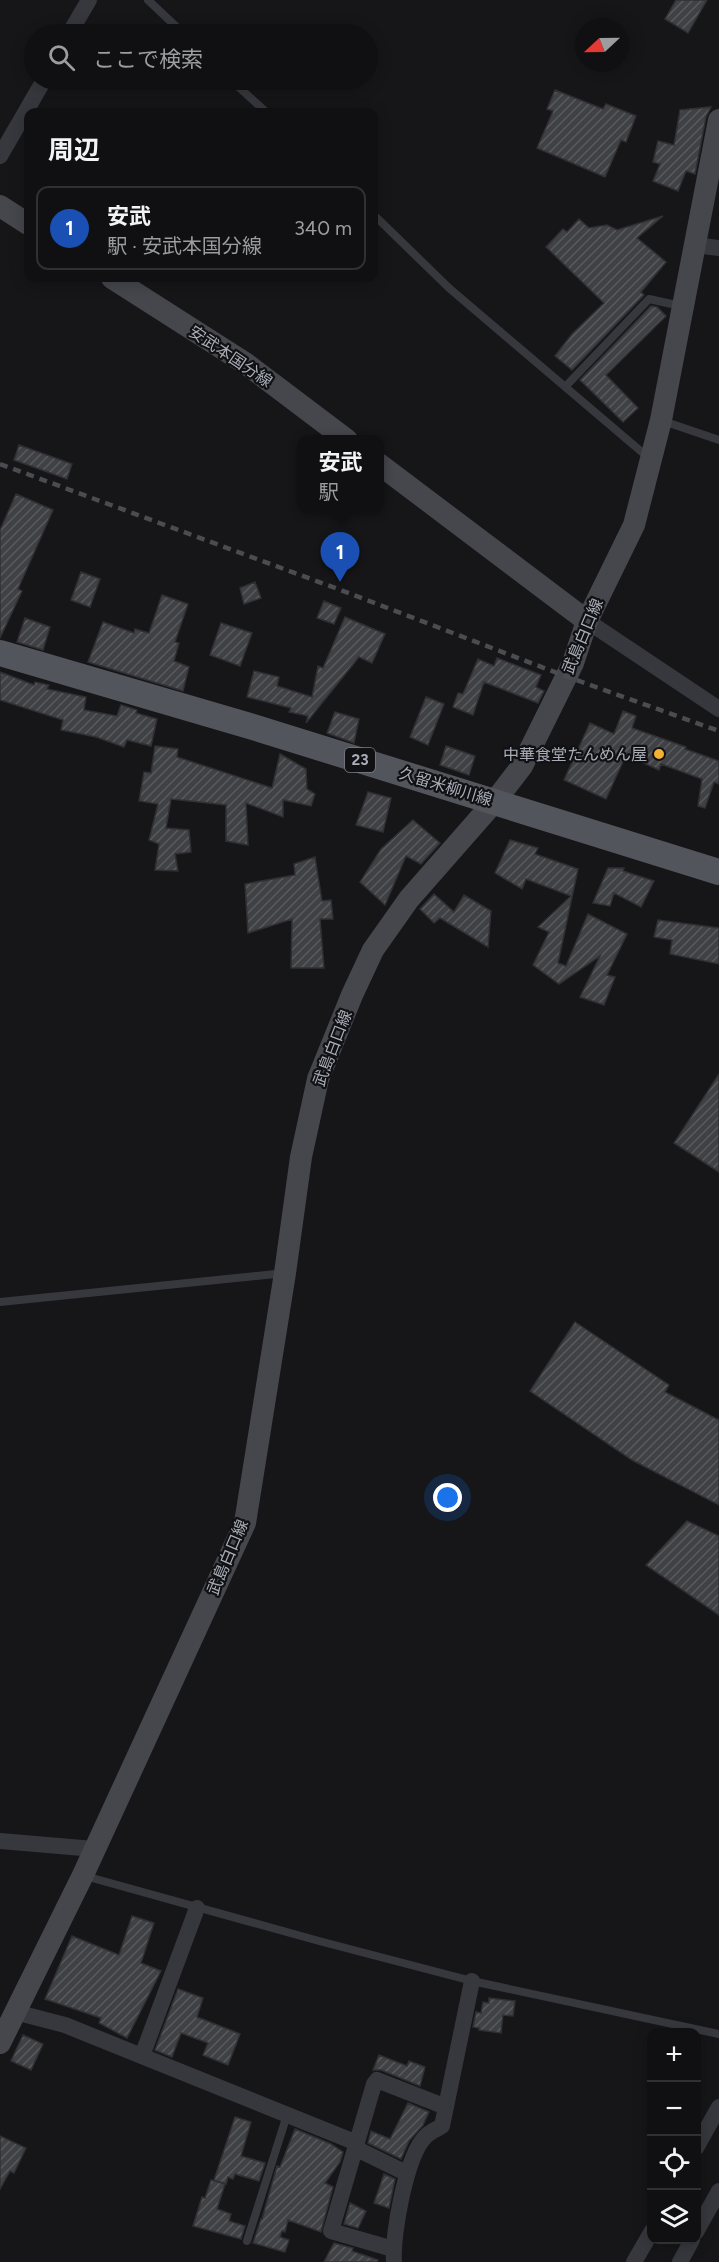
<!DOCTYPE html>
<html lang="ja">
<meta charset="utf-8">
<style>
body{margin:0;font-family:Figtree,"Noto Sans JP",sans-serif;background:#1e1e20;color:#f1f3f6}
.controls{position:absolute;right:18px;bottom:18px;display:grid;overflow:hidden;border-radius:12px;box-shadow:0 3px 15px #0003}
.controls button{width:54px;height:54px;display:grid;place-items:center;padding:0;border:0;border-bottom:2px solid #303032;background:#101012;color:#f1f3f6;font:30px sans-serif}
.compass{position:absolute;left:575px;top:18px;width:54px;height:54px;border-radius:50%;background:#101012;box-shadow:0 3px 15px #0003;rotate:248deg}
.you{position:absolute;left:448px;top:1498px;width:21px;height:21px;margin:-15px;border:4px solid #fff;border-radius:50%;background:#1a73e8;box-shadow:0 0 0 9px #1a73e833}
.badge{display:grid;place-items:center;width:39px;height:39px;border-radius:50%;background:#f2b134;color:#fff;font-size:20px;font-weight:700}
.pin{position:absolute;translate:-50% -50px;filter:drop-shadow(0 2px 3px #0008)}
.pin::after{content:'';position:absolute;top:32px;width:21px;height:18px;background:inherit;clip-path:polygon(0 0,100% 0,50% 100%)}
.popup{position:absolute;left:297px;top:435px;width:87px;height:78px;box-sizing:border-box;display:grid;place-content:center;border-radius:12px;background:#101012;filter:drop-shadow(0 2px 4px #0005);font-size:20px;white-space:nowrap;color:#9c9d9f}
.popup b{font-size:22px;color:#f1f3f6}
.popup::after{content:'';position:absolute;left:50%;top:100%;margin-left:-12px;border:12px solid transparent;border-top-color:#101012}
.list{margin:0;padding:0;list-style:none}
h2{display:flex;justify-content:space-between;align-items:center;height:78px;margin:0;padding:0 24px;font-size:26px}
h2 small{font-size:20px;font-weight:400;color:#9c9d9f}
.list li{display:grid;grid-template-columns:39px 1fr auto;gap:18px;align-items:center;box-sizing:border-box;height:84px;margin:0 12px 12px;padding:0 12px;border:2px solid #303032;border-radius:12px}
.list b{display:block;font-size:22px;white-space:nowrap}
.list p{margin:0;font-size:20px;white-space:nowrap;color:#9c9d9f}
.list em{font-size:20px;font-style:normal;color:#9c9d9f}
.icon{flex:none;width:33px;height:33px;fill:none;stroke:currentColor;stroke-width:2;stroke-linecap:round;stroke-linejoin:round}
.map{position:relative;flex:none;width:719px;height:2262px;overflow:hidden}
.search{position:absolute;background:#101012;box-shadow:0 3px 15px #0003;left:24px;top:24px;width:354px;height:66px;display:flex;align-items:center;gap:15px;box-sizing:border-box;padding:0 21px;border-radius:33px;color:#9c9d9f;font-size:22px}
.panel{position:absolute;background:#101012;box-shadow:0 3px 15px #0003;left:24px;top:108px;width:354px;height:174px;border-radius:12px}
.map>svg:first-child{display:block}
</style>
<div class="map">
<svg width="719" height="2262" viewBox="0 0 719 2262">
<defs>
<pattern id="building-hatch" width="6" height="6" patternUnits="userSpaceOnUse" patternTransform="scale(1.5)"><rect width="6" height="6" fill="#404145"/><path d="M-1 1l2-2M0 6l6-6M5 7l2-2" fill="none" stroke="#595a5e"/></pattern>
</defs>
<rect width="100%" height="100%" fill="#161618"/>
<!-- building -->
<path fill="url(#building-hatch)" stroke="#303034" stroke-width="1.5" d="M676 0H707L688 33 665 19Z
M555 90 603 109 606 104 636 116 626 142 621 140 605 177 537 148 553 111 547 109Z
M711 107 706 117 695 174 686 171 678 191 653 181 660 164 653 162 658 141 674 145 680 110Z
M663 216 637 238 666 262 641 292 644 295 572 370 555 356 572 334 604 303 546 247 563 229 567 232 579 219 589 228 607 225 617 230Z
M651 306 657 307 666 316 606 375 638 408 623 422 580 380Z
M19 445 72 464 67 479 14 460Z
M16 494 53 510 18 589 22 591 0 638V530Z
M81 572 100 579 90 607 71 600Z
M255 582 261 598 244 604 240 588Z
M162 595 188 604 175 642 179 643 174 661 189 667 183 691 88 662 103 622 134 633 135 629 149 633Z
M324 601 341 608 334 624 317 618Z
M345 617 385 634 372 663 359 657 306 723 308 716 289 712 291 708 247 697 254 671 279 677 277 686 312 697 318 666 323 668Z
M25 618 50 627 43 650 17 642Z
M221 623 252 633 240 666 210 655Z
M497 658 541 675 536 687 544 691 538 703 484 682 473 715 453 707 458 693 463 694 478 659 494 666Z
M0 672 34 685 35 682 49 685 47 689 86 697 84 710 117 716 121 705 137 710 136 713 157 719 151 746 127 740 124 747 96 737 61 730 63 720 0 700Z
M426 697 444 704 428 745 410 737Z
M623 711 636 716 632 728 686 747 685 749 719 761V784L714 782 705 808 698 806 702 779 661 764 659 770 626 755 606 799 564 780 590 723 614 734Z
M335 712 359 719 354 743 327 733Z
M155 746 178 749 177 757 272 788 280 754 306 769 307 789 315 794 311 806 283 800V817L246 803 248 845 226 841V805L171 799 166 828 189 830 191 852 175 854 178 871 155 870 159 844 149 840 158 804 139 801 144 772 151 773Z
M446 746 475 756 469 775 440 765Z
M368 792 391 798 383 832 356 825Z
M413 820 440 843 421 864 406 856 385 905 360 882 381 849Z
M510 840 538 848 535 854 578 869 558 963 566 966 588 914 627 934 607 975 615 977 604 1005 580 997 600 956 559 984 533 965 549 932 538 927 571 896 526 879 522 889 495 873Z
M315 857 322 901 331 900 333 919H320L324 968H291L292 919 248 933 245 884 295 875 294 864Z
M608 868H624L623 871 654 881 641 907 614 893 610 906 593 903Z
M434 894 454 912 464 895 491 911 488 947 440 918 434 923 420 909Z
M658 920 719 928V964L670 954 672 940 654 937Z
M719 1074V1172L674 1143Z
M575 1322 669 1385 665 1392 719 1420V1505L632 1460 530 1391Z
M687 1521 719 1536V1615L646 1565Z
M132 1916 154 1923 141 1963 161 1971 127 2038 99 2023 101 2018 45 1999 72 1936 119 1955Z
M178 1989 203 1998 197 2017 240 2034 228 2065 203 2055 208 2043 181 2033 172 2057 155 2050Z
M489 1998 515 2001 513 2016 503 2015 501 2033 479 2030V2028L473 2027 476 2012 481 2013 483 2002 489 2003Z
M23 2035 43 2044 31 2070 11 2061Z
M379 2055 407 2066 409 2061 425 2067 420 2086 381 2070H373Z
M408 2103 429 2112 423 2125 409 2141 401 2159 368 2143 371 2131 390 2139Z
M235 2117 251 2122 241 2156 265 2163 259 2181 235 2174 233 2179 228 2177 226 2184 214 2180Z
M295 2129 331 2144 343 2152 340 2162 325 2183 333 2187 321 2232 288 2220 285 2232 282 2231 280 2237 289 2240 285 2252 253 2243 261 2219H262L277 2166 280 2167Z
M0 2136 26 2148 14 2173 10 2171 0 2189Z
M384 2174 395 2179 389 2208 374 2203Z
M211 2180 225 2184 217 2209 231 2214 229 2221 245 2226 241 2239 193 2226 202 2197 205 2198Z
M350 2203 366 2211 358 2228 344 2224Z
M334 2243 353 2248 352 2251 378 2260 377 2262H324Z"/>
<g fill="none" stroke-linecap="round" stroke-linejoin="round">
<!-- service -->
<path stroke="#37383d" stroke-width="8" d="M148 0 184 34
M231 80 266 112
M374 215 449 288 650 459
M566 386 649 299 681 306
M663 421 719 440
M0 1302 285 1273
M85 1876 319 1941 472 1981 719 2034
M247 2241 287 2115"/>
<!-- minor -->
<path stroke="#37383d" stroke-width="16" d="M69 34 89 0
M0 156 44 80
M695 245 719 248
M587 621 719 709
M0 1841 94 1849
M15 2012 65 2025 357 2143
M142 2056 197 1908
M355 2148 406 2173
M696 2148 719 2107
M696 2232 719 2191
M393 2249 331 2231 374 2084 377 2080 446 2107
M394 2262C392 2235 406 2155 426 2136 430 2132 437 2129 442 2126L472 1981
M634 2262 652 2231
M680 2262 692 2240"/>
<!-- secondary -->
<path stroke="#45474d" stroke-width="22" d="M0 206 28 224
M112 278 245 363 347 440
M379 464 587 621
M0 2043 83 1875 245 1523 285 1273 301 1157 318 1079 352 995 373 950 409 899 495 801 522 766 573 663 587 621 634 525 661 420 719 120"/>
<!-- primary -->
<path stroke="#53555c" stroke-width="26" d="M0 653 253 727 719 872"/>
<!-- rail -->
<path stroke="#4a4c52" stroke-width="4.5" stroke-dasharray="8 6" stroke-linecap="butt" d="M0 464 338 589 565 676 719 731"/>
</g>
<!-- markers -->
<circle fill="#f2b134" stroke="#111113" stroke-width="2" cx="659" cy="754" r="6"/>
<g text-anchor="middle" stroke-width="4.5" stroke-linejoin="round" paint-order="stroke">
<!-- shield labels -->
<rect fill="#111113" stroke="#7b7e86" stroke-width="1.5" x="345" y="748" width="30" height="24" rx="4.5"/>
<g font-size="15" font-weight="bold" fill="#a8adb8">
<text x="360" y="765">23</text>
</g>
<!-- street labels -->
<g font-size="16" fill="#a8adb8" stroke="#111113">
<text transform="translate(231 356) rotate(34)" y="6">安武本国分線</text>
<text transform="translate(582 636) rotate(-67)" y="6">武島白口線</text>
<text transform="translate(446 786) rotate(17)" y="6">久留米柳川線</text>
<text transform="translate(332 1048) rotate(-69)" y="6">武島白口線</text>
<text transform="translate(227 1557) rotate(-67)" y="6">武島白口線</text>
</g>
<!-- poi labels -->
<g font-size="16" fill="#a8adb8" stroke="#111113" text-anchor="end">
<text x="647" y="760">中華食堂たんめん屋</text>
</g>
</g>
</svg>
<div class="controls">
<button>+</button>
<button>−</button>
<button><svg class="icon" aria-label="locate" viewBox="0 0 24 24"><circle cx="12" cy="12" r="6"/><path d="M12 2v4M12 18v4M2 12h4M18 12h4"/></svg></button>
<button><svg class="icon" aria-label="layers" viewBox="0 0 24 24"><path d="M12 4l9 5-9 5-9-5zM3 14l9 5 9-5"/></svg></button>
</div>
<svg class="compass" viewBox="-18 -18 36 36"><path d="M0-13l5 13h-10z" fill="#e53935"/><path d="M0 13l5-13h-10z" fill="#9c9d9f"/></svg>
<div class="you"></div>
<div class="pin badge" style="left:340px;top:582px;background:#1a4fb4">1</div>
<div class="popup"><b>安武</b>駅</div>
<div class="search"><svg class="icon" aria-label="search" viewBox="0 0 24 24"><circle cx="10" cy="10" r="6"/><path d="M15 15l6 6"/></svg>ここで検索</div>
<section class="panel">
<h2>周辺<small></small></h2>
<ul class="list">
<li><span class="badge" style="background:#1a4fb4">1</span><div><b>安武</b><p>駅 · 安武本国分線</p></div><em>340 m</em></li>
</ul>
</section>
</div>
